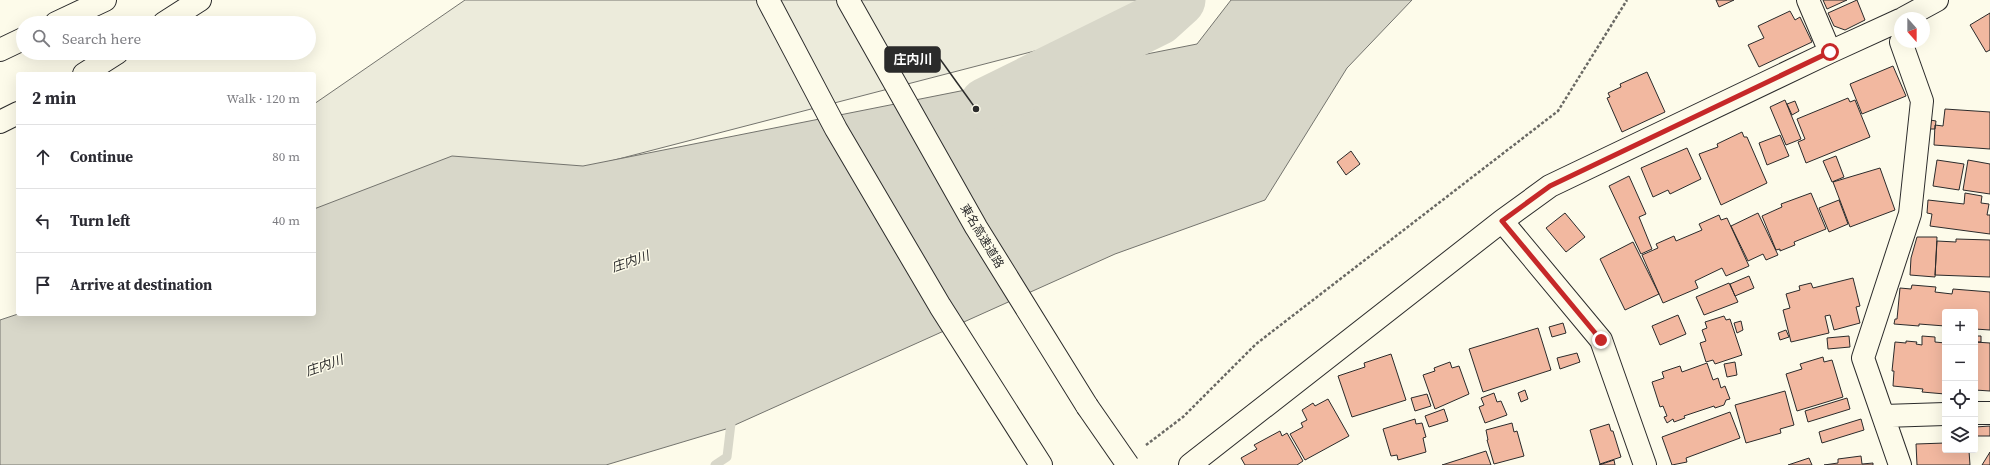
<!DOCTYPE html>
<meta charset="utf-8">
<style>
body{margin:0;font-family:"Source Serif 4","Noto Sans JP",serif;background:#f7f7f7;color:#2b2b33}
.controls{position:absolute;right:12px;bottom:12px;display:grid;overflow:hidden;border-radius:4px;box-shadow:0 4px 16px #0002}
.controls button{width:36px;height:36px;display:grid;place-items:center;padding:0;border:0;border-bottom:1px solid #e1e1e2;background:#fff;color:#2b2b33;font:20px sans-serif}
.compass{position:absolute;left:1894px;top:12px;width:36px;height:36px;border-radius:50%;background:#fff;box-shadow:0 4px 16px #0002;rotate:159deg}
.stop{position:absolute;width:12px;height:12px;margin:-9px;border:3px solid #c62828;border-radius:50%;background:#fff}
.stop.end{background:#c62828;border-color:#fff;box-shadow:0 1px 4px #0008}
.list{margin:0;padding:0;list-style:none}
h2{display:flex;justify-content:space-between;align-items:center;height:52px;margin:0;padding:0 16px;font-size:17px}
h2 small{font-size:13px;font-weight:400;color:#7c7c81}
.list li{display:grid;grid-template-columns:26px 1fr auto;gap:12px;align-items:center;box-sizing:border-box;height:64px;padding:0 16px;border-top:1px solid #e1e1e2}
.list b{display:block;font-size:15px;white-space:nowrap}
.list em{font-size:13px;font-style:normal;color:#7c7c81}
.icon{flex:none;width:22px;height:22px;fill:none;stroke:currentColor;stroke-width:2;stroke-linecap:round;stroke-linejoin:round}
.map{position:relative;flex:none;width:1990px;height:465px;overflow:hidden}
.search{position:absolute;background:#fff;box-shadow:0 4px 16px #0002;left:16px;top:16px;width:300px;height:44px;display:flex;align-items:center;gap:10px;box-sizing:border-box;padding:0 14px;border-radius:22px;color:#7c7c81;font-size:15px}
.panel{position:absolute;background:#fff;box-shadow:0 4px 16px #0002;left:16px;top:72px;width:300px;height:244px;border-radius:4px}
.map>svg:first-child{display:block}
</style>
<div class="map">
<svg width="1990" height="465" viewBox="0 0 1990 465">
<rect width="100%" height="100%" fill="#fdfbea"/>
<!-- green -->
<path fill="#ecebdb" stroke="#74746e" d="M465 0H1172L1158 19 314 238V104Z"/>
<!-- water -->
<path fill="#d8d7c9" stroke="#74746e" d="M1231 0H1412L1347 68 1265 200 1115 254 726 429 606 465H0V320L18 314H314V209L452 156 583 166 1197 44Z"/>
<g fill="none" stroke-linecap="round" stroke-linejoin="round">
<!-- stream -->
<path stroke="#d8d7c9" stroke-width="9" d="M715 465 727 457 732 415"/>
<!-- river -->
<path stroke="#d8d7c9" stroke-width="53" d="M986 104 1158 19 1179 0"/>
</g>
<!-- building -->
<path fill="#f2b8a0" stroke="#2b2b2b" d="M1716 0H1734L1719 7Z
M1823 0H1847L1827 9Z
M1857 0 1865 20 1845 30 1834 26 1828 13Z
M1790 11 1795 20 1800 17 1812 42 1759 67 1748 45 1764 38 1758 26Z
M1990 13V50L1986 52 1970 25Z
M1893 66 1906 96 1862 114 1850 84Z
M1647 72 1665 112 1622 132 1607 98 1610 97 1608 93 1621 87 1620 84Z
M1848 98 1850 102 1855 100 1870 137 1806 163 1798 142 1805 139 1797 119Z
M1785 100 1801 139 1786 145 1770 107Z
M1795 101 1799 111 1792 115 1787 104Z
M1945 109 1990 112V149L1934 145 1935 125 1943 126Z
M1930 120 1936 121 1935 129H1930Z
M1742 132 1744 137H1747L1767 183 1721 205 1699 154 1718 147 1717 144Z
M1780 135 1789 156 1767 165 1759 143Z
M1687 148 1701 179 1670 194 1668 190 1653 197 1641 168Z
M1351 151 1360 164 1346 175 1337 162Z
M1836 156 1844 177 1832 182 1823 161Z
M1937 160 1964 164 1959 190 1933 186Z
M1968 160 1990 164V194L1963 190Z
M1880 168 1895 210 1850 227 1833 182Z
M1629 176 1646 214 1639 217 1652 249 1641 254 1609 186Z
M1811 193 1826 229 1794 242 1795 245 1780 251V249L1776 250 1762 216 1782 207 1781 204Z
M1965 193 1982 196 1981 203 1989 204 1987 215H1990V234L1930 226 1932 214 1927 213 1928 200 1964 204Z
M1839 200 1848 224 1829 232 1819 208Z
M1565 213 1585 237 1566 252 1546 228Z
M1758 213 1778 255 1766 260 1763 254 1748 261 1731 226Z
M1719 215 1721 220 1727 218 1749 266 1726 276 1722 268 1695 281 1698 288 1663 303 1642 255 1658 248 1656 244 1674 236 1676 241 1702 230 1699 224Z
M1917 237H1937L1935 277 1910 275 1911 258Z
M1956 239 1990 240V277L1935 275 1937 241 1956 242Z
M1633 242 1659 294 1625 310 1600 259Z
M1749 276 1754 288 1735 296 1730 284Z
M1853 278 1860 306 1856 307 1860 323 1834 330 1830 315 1825 316 1829 333 1791 342 1783 310 1790 308 1786 294 1800 290 1799 286 1811 283 1813 288Z
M1729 283 1738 302 1704 315 1696 297Z
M1912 285 1936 287 1935 292 1952 294 1953 289 1990 292V330L1975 329V312H1945V326L1919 324V326L1894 324 1895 319H1897L1900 288 1911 289Z
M1678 315 1686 334 1660 345 1652 326Z
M1724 316 1726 320 1730 319 1742 355 1715 364 1713 360 1706 362 1700 343 1706 341 1702 330 1707 328 1705 322Z
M1741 321 1743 330 1737 333 1734 323Z
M1563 323 1566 333 1552 337 1549 327Z
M1538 328 1551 370 1483 392 1469 349Z
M1786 330 1789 337 1780 340 1778 333Z
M1849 336 1850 347 1828 349 1827 338Z
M1922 336 1935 337V342L1945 343V394L1922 392 1923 389 1893 386 1894 371H1892L1895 342 1906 343V341L1917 342 1916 344 1922 345Z
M1975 336H1981V342H1975Z
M1975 342 1990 343V391L1975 390Z
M1577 353 1580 362 1560 369 1557 358Z
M1391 354 1406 400 1352 417 1338 376 1365 367 1364 363Z
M1823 357 1824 362 1832 360 1843 397 1797 411 1786 374 1802 369 1800 364Z
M1450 362 1452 368 1459 366 1469 394 1435 409 1423 375 1435 371 1434 368Z
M1735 362 1737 375 1727 377 1724 364Z
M1707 363 1713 380 1718 378 1721 388 1725 386 1730 399 1726 400 1724 405 1715 408 1714 406 1684 416 1685 418 1674 422 1673 419 1667 423 1664 417 1667 416 1663 406 1660 407 1652 382 1664 378 1662 372 1680 366 1682 372Z
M1525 390 1528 399 1521 402 1518 393Z
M1785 391 1794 425 1780 429 1781 433 1746 443 1735 405Z
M1494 393 1497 402 1501 401 1507 415 1485 423 1479 407 1484 405 1481 398Z
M1427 394 1431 406 1415 411 1411 398Z
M1847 398 1850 409 1808 422 1805 411Z
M1328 399 1349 436 1305 460 1290 434 1303 427 1301 423 1307 420 1302 410 1313 403 1315 406Z
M1444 409 1448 421 1429 427 1425 416Z
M1730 412 1740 438 1686 458 1687 462 1672 465 1662 437Z
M1415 419 1416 424 1422 423 1426 437 1423 438 1426 452 1398 460 1397 455 1391 456 1383 429Z
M1861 419 1864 430 1822 443 1819 432Z
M1512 423 1514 432 1517 431 1524 456 1494 464 1487 440H1488L1486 430Z
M1609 424 1611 431H1613L1621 457 1600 464 1590 430Z
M1990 426V436H1975V427Z
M1280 431 1282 436 1287 433 1303 461 1297 465H1245L1241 458 1257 449 1254 445Z
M1945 443V450L1969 451 1970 465H1917L1916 444Z
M1486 451 1491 465H1442Z
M1990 452V465H1982Z
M1861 456 1862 464 1873 463V465H1824L1838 463V459Z
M1809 458 1812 465H1788Z
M1614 460 1615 465H1599Z"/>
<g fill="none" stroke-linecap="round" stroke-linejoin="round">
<defs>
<path id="minor" d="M1808 0 1830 52
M1904 18 1937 0
M56 23 105 0
M164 23 200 0
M0 50 23 39
M84 74 117 53
M0 122 18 113
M1502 221 1601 340 1645 465
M1975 413H1990
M1884 416 1945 414
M1190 465 1502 221 1550 186 1830 52 1900 20
M1900 465 1863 358 1910 214 1922 101 1901 42"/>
<path id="highway" d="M768 0 836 129 940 306 1041 465
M848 0 976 227 1087 406"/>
</defs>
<!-- minor casing -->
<use href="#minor" stroke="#2b2b2b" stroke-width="24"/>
<!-- highway casing -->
<use href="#highway" stroke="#2b2b2b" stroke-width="24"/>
<!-- path -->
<path stroke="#6a6964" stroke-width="2.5" stroke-dasharray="3 2" stroke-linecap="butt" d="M1146 445 1183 417 1256 344 1558 111 1627 0"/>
<!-- minor -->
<use href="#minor" stroke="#fdfbea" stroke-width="22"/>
<!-- highway -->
<use href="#highway" stroke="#fdfbea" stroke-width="22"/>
<defs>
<path id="highway-bridge" d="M1087 406 1128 465"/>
</defs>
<!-- highway-bridge casing -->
<use href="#highway-bridge" stroke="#2b2b2b" stroke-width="24" stroke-linecap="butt"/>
<!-- highway-bridge -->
<use href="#highway-bridge" stroke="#fdfbea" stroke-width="22"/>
</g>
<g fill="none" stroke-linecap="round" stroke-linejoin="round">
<!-- route -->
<path stroke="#c62828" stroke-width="5" d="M1601 340 1502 221 1550 186 1830 52"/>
</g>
<g text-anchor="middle" stroke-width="3" stroke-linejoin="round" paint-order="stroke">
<!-- street labels -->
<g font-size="12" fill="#2b2b2b" stroke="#fdfbea">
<text transform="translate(982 236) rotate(59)" y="4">東名高速道路</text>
</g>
<!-- water labels -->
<g font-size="13" font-style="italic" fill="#2b2b2b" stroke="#fdfbea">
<text transform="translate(630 261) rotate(-19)" y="5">庄内川</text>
<text transform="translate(324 365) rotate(-19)" y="5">庄内川</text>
</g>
</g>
<!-- callouts -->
<path fill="none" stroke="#2b2b2b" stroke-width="1.5" d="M976 109L940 59"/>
<circle fill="#2b2b2b" stroke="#fdfbea" stroke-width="1.5" cx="976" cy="109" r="4"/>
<rect fill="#2b2b2b" stroke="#2b2b2b" stroke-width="1.5" x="885" y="47" width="55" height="25" rx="4"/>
<g font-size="13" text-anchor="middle" font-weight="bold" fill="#fff">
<text x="913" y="64">庄内川</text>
</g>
</svg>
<div class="controls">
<button>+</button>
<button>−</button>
<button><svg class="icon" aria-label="locate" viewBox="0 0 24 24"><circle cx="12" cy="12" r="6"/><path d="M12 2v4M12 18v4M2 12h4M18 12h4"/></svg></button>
<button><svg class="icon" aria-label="layers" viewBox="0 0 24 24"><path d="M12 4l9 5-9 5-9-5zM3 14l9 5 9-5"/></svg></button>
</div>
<svg class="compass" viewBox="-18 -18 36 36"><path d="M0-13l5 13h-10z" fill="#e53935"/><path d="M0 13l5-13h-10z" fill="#7c7c81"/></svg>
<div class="stop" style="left:1830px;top:52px"></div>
<div class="stop end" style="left:1601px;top:340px"></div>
<div class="search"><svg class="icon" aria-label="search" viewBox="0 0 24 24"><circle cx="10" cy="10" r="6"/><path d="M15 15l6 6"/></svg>Search here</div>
<section class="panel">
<h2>2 min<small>Walk · 120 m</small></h2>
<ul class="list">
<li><svg class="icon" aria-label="ahead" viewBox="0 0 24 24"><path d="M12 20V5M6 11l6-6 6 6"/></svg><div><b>Continue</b></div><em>80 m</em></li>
<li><svg class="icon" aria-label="left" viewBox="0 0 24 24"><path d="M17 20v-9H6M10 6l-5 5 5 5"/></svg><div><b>Turn left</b></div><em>40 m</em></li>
<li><svg class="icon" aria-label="arrive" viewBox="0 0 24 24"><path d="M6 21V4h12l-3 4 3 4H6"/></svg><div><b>Arrive at destination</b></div></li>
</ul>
</section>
</div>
